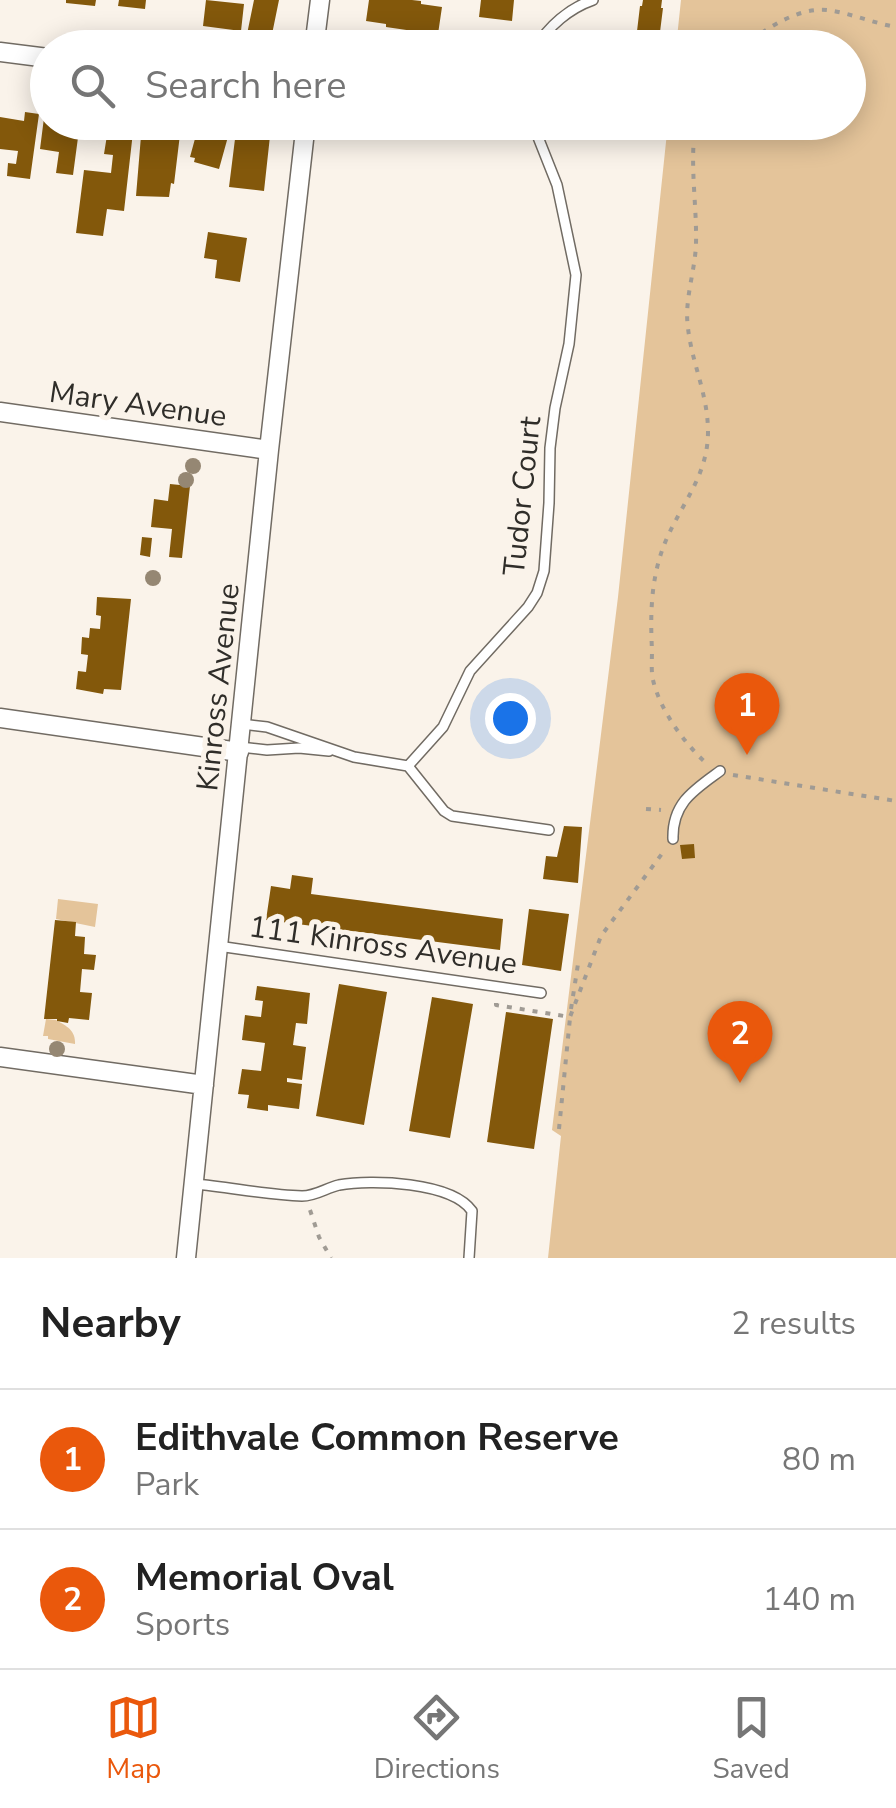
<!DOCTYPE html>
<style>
body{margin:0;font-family:"Nunito Sans",sans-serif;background:#f6f6f6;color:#222}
.you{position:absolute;left:510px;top:718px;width:35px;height:35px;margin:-25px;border:8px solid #fff;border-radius:50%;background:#1a73e8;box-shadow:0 0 0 15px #1a73e833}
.badge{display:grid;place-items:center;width:65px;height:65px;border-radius:50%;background:#ea580c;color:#fff;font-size:32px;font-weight:700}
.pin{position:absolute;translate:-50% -82px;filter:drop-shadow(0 2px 5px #0008)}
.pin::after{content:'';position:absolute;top:52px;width:35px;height:30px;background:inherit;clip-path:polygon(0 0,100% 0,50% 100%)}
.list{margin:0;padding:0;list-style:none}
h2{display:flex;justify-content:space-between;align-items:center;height:130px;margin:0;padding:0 40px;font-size:42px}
h2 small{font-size:32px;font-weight:400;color:#767676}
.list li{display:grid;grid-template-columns:65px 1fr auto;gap:30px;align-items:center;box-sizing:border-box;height:140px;padding:0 40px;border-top:2px solid #e0e0e0}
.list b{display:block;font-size:38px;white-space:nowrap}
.list p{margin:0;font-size:32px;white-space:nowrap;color:#767676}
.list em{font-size:32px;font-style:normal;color:#767676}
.icon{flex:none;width:55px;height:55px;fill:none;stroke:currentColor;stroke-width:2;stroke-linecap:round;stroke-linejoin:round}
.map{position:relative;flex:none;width:896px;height:1258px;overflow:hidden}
.search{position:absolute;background:#fff;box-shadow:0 5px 25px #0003;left:30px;right:30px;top:30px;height:110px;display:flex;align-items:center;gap:25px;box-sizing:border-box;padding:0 35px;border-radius:55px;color:#767676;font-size:38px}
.sheet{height:410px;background:#fff}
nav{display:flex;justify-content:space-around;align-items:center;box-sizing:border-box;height:140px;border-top:2px solid #e0e0e0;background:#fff;font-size:28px;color:#767676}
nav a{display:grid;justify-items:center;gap:5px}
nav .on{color:#ea580c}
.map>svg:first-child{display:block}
</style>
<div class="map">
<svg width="896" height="1258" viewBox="0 0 896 1258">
<rect width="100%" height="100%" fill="#faf3ea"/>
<!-- green -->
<path fill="#e4c49a" d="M681 0H896V1258H548L561 1136 552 1130 618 597 668 123 848 122V48L676 47Z
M58 899 98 904 95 927 56 919Z
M46 1019 56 1020C64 1025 76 1029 75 1044L48 1039V1036H43Z"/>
<!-- building -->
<path fill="#83580b" d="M66 0H96L95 6 66 3Z
M119 0H146L145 9 118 6Z
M206 0 244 4 241 31 203 26Z
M254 0H279L270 44 246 39Z
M369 0H412L421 1V4L442 7 438 34 449 36 448 48 418 45 420 32 386 27V24L366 21Z
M481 0H514L512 21 479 17Z
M643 0H662L661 8H663L658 48H635L640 6H642Z
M45 110H48V122H71L70 129 79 130 73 175 56 173 59 152 40 149Z
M25 112 39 114 30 179 7 176 8 163 16 164 18 151 0 149V117L24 121Z
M150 122H169L168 125 181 126 174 184 171 183 169 197 136 196 142 124 150 125Z
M203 125 229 133 219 169 194 162 195 158 190 157 196 135 200 136Z
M108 129 133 132 124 211 107 209 103 236 76 233 84 170 111 173 113 155 104 154Z
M236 131 270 136 264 191 229 187Z
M208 232 247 238 240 282 215 278 217 260 204 258Z
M170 484 190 486 182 558 169 557 172 529 151 527 154 499 168 501Z
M142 537 152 538 150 557 140 555Z
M97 597 131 599 121 690 104 689 103 694 76 689 78 671 86 672 88 655 81 654 82 637 89 638 90 628 100 629 101 616 96 615Z
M564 826 582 827 578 883 543 879 546 856 557 857Z
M694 844 695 858 682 859 680 845Z
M292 875 313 878 311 894 503 919 500 950 266 920 271 886 290 889Z
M529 909 569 914 561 971 522 965Z
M55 920 76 922 75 936 85 937 84 954 96 955 94 970 82 969 80 992 92 993 89 1020 69 1018 68 1023 57 1021V1019H44Z
M339 984 387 992 364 1125 316 1116Z
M257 986 310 993 307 1024 296 1023 293 1045 306 1047 302 1080 287 1078V1082L302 1084 299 1109 268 1105V1111L247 1108 249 1095 238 1094 242 1069 261 1071 265 1043 242 1040 245 1015 261 1017 263 1001 255 1000Z
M432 997 473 1004 450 1138 409 1131Z
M506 1012 553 1019 534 1149 487 1142Z"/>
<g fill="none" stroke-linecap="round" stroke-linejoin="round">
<defs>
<path id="lane" d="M536 48C548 26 570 8 593 0
M242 724 267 727 354 757 408 766 443 727 470 671 528 607 537 593 544 571 549 503 550 448 555 408 569 344 576 275 557 185 532 122
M240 747 267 750 299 748 329 751
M408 766 444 811 452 816 549 830
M673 839C672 803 694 790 720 771
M218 946 541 993
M194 1184C230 1187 266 1195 302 1196 316 1196 326 1188 339 1185 371 1179 452 1182 472 1211L469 1258"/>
<path id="street" d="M314 48 320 0
M0 52 48 58
M0 412 269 450
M0 718 239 752
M0 1057 204 1085
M186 1258 269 450 306 122"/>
</defs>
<!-- lane casing -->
<use href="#lane" stroke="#716b63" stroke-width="12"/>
<!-- street casing -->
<use href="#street" stroke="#716b63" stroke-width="21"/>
<!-- path -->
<path stroke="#a09b94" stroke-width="4" stroke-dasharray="5 8" stroke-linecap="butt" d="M741 48C764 30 797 7 827 10 850 13 873 23 896 27
M696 122C689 162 697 204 696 244 695 272 684 300 688 328 692 364 708 394 708 432 708 474 683 502 667 538 651 574 650 612 652 650 652 660 651 671 653 680 660 710 684 743 706 763
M733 775 896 801
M646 809 661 810
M496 1003V1005L570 1017 601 936 664 851
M571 1009 578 964
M559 1129 570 1018
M310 1210 319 1237 331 1258"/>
<!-- lane -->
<use href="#lane" stroke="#fff" stroke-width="9"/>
<!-- street -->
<use href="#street" stroke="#fff" stroke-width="18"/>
</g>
<!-- trees -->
<g fill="#958773">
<circle cx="193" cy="466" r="8"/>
<circle cx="186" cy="480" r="8"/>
<circle cx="153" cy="578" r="8"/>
<circle cx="57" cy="1049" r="8"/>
</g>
<g text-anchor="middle" stroke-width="10" stroke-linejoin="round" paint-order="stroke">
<!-- street labels -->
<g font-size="30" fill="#2f2d29" stroke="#faf3ea">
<text transform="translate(138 404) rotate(8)" y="10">Mary Avenue</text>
<text transform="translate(522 496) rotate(-84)" y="10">Tudor Court</text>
<text transform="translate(218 687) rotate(-84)" y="10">Kinross Avenue</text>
<text transform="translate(383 945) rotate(8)" y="10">111 Kinross Avenue</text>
</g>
</g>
</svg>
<div class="you"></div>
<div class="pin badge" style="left:747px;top:755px">1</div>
<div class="pin badge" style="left:740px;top:1083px">2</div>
<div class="search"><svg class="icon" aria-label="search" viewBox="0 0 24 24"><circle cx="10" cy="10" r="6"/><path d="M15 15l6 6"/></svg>Search here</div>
</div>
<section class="sheet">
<h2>Nearby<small>2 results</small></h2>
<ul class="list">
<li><span class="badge">1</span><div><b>Edithvale Common Reserve</b><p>Park</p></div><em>80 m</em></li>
<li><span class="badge">2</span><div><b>Memorial Oval</b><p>Sports</p></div><em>140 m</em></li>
</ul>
</section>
<nav>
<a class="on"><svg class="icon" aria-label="map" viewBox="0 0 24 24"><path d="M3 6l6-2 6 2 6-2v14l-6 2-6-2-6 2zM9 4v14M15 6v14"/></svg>Map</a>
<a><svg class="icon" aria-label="directions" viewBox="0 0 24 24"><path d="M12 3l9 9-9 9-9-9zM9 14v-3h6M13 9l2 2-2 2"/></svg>Directions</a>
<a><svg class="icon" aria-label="saved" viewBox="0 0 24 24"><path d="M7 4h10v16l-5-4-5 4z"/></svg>Saved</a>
</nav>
